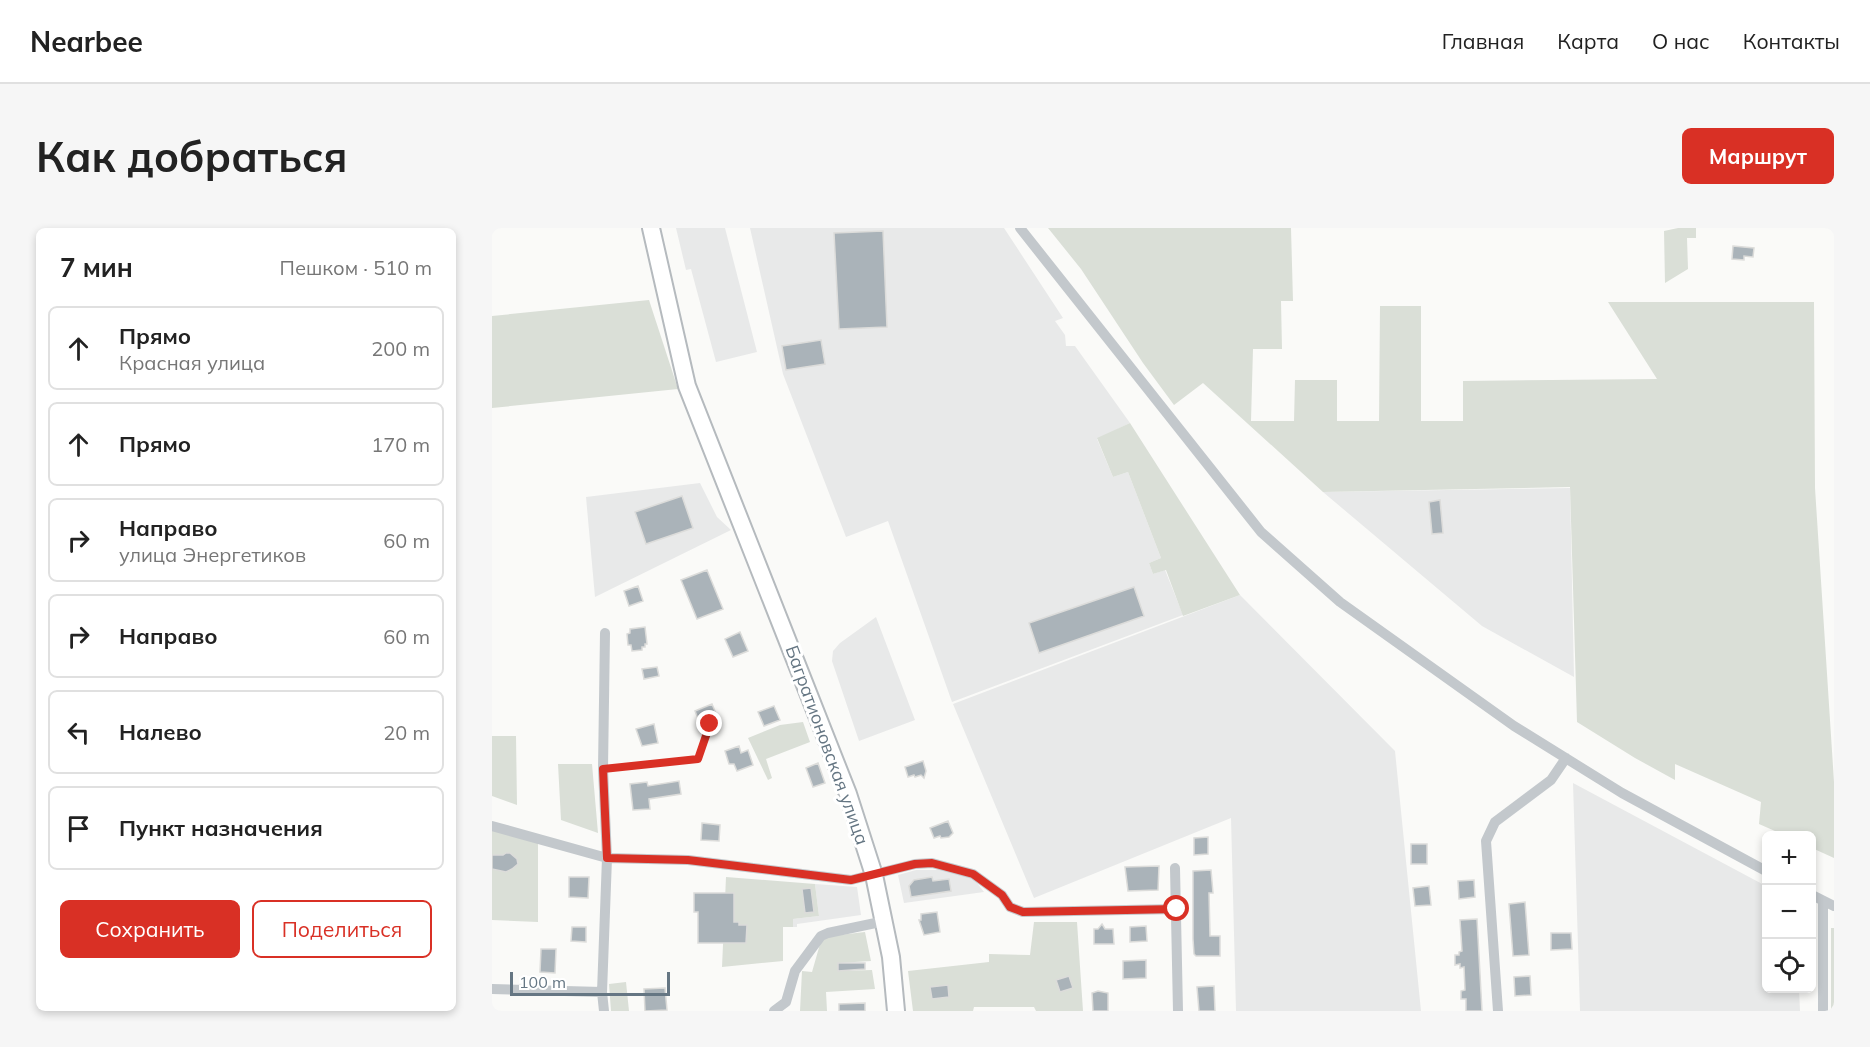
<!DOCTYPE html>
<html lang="ru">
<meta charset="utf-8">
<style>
body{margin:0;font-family:Mulish,sans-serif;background:#f6f6f6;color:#222}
.controls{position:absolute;right:18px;bottom:18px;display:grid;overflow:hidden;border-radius:9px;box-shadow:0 3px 9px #0003}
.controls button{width:54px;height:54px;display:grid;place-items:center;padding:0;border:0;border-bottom:2px solid #e0e0e0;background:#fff;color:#222;font:30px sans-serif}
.scale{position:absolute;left:18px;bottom:15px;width:160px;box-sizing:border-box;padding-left:6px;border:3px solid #657683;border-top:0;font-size:16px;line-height:21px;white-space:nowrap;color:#657683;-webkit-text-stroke:4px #fff;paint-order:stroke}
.stop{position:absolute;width:18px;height:18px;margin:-14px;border:4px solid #d93025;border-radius:50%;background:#fff}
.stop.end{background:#d93025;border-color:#fff;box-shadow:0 2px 6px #0008}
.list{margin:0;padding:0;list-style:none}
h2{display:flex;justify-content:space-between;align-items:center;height:78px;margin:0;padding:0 24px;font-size:26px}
h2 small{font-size:20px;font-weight:400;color:#767676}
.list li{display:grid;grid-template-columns:39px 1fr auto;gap:18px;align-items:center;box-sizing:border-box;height:84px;margin:0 12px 12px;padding:0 12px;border:2px solid #e0e0e0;border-radius:9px}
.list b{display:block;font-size:22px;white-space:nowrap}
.list p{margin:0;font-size:20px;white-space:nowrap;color:#767676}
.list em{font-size:20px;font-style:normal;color:#767676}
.actions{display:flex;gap:12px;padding:18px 24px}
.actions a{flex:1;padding:14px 0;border:2px solid #d93025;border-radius:9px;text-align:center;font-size:21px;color:#d93025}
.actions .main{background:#d93025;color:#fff}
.icon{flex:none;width:33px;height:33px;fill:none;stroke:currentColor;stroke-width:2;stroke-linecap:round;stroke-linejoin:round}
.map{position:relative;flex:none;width:1342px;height:783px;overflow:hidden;border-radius:9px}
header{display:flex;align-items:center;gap:36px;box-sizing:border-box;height:84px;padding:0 30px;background:#fff;border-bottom:2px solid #e0e0e0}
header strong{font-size:28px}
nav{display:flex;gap:33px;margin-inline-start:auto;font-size:21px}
.intro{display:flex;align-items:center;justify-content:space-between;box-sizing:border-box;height:144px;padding:0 36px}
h1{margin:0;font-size:42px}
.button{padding:15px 27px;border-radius:9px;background:#d93025;color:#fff;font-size:21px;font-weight:700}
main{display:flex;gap:36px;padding:0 36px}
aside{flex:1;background:#fff;border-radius:9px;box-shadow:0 3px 9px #0003}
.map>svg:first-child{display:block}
</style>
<header>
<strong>Nearbee</strong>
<nav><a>Главная</a><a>Карта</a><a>О нас</a><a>Контакты</a></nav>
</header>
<div class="intro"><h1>Как добраться</h1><a class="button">Маршрут</a></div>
<main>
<aside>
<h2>7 мин<small>Пешком · 510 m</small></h2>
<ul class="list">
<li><svg class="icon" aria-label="ahead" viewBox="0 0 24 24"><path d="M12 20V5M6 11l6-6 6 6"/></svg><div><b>Прямо</b><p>Красная улица</p></div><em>200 m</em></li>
<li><svg class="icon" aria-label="ahead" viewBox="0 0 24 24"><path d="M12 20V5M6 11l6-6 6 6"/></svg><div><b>Прямо</b></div><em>170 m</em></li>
<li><svg class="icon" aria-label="right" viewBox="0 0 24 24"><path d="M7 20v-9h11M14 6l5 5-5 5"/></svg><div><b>Направо</b><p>улица Энергетиков</p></div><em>60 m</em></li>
<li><svg class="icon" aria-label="right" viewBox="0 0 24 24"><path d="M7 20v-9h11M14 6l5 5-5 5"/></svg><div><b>Направо</b></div><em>60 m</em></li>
<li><svg class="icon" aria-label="left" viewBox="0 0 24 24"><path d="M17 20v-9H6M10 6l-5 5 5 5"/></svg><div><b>Налево</b></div><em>20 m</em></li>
<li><svg class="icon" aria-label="arrive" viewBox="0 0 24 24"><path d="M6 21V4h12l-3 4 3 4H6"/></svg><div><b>Пункт назначения</b></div></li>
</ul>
<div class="actions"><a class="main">Сохранить</a><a>Поделиться</a></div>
</aside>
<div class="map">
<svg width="1342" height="783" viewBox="0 0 1342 783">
<rect width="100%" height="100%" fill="#fafaf8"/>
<!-- built -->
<path fill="#e8e9e9" d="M184 0H233L265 124 224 134 199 41 194 42Z
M258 0H512L571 90 563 93 573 107 574 118H583L638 195 605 211 621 249 636 244 669 330 657 335 661 346 673 342 691 387 460 474 396 293 354 309 291 146Z
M208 255 225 289 239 302 103 369 94 269Z
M1078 260 1082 449 990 398 831 264Z
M748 367 903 523 929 783H744L739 590 542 670 461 476Z
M384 389 423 492 367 513 340 433 341 423 348 415Z
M1081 555 1274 658V760L1307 761 1308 783H1088Z
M424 642H447L482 651 492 664 412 675 406 647Z
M323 656 365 659 369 687 305 696V699H301V691L327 688Z"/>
<!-- green -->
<path fill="#dadfd7" d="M556 0H799L801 73H789L790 121H761L759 193H802L803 152H845V193H887L888 78H929V193H971V153L1165 151 1116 74H1322L1323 260 1342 554V630L1320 620V608L1292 607 1267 596 1269 574 1183 536V552L1143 530 1085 494 1078 259 831 264 711 155 682 177 651 135 589 41Z
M1186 0H1204V10H1195L1196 41 1173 55 1172 3Z
M157 72 186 161 0 180V88Z
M638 195 748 367 691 388 674 342 661 346 657 335 669 330 636 244 621 249 605 210Z
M311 494 318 514 274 531 280 550 276 552 256 510 288 497Z
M0 508H24L25 577 0 568Z
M66 536H100L106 605 69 592Z
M0 602 46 615V694L0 692Z
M234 649 323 656 327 688 301 691V699H291V733L230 739Z
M542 694H585L591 783H544L542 779H482L481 783H421L416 743 497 734V726L538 727Z
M1339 700H1342V783H1339Z
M373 704 379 733 347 735 346 743 380 742 383 761 334 764 335 783H308L310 743 320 744 330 709Z
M134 754 137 783H119L117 756Z"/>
<!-- building -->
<path fill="#aab3b9" stroke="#dcdcda" stroke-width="1.5" d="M391 3 395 99 347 101 342 5Z
M1241 18 1262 20 1261 29 1252 28V32L1240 31Z
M329 112 333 136 294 142 290 118Z
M190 268 201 300 154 316 143 284Z
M948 272 951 305 940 306 937 274Z
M215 342 231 381 205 391 189 352Z
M146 358 151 373 137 378 132 363Z
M642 359 652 388 547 425 537 395Z
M153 399 155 416H153V419H150V422L140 423 139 417H136L135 406 138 405V401Z
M248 404 256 423 241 429 233 411Z
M165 439 167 448 152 451 150 441Z
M220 476 225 488 223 492 219 490 213 492V490L207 493 203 483Z
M282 478 288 492 272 498 266 484Z
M162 496 166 515 150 518 144 501Z
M247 518 249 525 256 522 261 537 245 543 242 536H237L233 523Z
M431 533 434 543 432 550 429 547 423 549 422 547 416 549 413 539Z
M326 535 333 555 321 559 314 540Z
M187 553 189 566 157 571 158 581 141 582 138 556 155 554 156 558Z
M456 593 461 605 457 609 449 610 448 608 442 610 438 600Z
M210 595 228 597 227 613 209 612Z
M716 609V626L702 627V610Z
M919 616H935V636H919Z
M14 625H18L25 631 26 636 20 641 14 644 0 641V627H11Z
M667 638 666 662 636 663 633 639Z
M719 642 721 665H717L718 708H728V728H704L702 726 701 711V643Z
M77 649H97L96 670 77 669Z
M440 649 441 653 457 651 459 663 419 669 417 658 422 652Z
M982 652 983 669 967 671 966 653Z
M937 658 939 677 923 678 921 660Z
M319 660 322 684 313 685 310 661Z
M202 665H242V694H247V697H255L254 715H206V684H202Z
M1033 674 1037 727 1021 728 1017 676Z
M445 684 448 704 432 707 427 692H429V686Z
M985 691 990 783H974V771H969V763L973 762 972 739 968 740V736L963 737V727H967V724L970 723 968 692Z
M610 696 613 701H621L622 716H602V701H606Z
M654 698 655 713 638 714V699Z
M80 699H94V714L79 713Z
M1059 705H1079L1080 721 1059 722Z
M49 721H64L63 745 48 744Z
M654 732V750L631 751V733Z
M346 735H373V741L346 743Z
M577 748 581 760 568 764 564 752Z
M1038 748 1039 767 1023 768 1022 749Z
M456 757 457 769 440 771 438 759Z
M722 758 723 783H707L705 759Z
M173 760 175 782 153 783 152 761Z
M606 763 616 765V783H601L600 765Z
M373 775V783H347V776Z"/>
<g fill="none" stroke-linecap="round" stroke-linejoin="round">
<defs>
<path id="primary" d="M159 0 195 158 356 566 382 647 399 729 404 783"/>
</defs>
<!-- primary casing -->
<use href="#primary" stroke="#b5babe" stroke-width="20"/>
<!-- lane -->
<path stroke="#c3c8cc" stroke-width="5" d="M111 541 206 531 217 496"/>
<!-- street -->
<path stroke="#c3c8cc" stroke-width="10" d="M528 0 769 304 848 374 1022 498 1130 565 1274 643
M0 598 115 630 196 632 359 652 423 636 440 635 481 646 510 667 518 679 531 684 685 681
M683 640 686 783
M1320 667 1342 678
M0 761 110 764
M112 783 110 764 115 630 111 541 113 405
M282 783 294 774 303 743 329 708 336 705 393 693
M1006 783 994 613 1003 594 1059 552 1074 530
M1331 783V674"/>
<!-- primary -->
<use href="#primary" stroke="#fff" stroke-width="16"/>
</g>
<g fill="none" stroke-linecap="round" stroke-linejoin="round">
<!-- route -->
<path stroke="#d93025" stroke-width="8" d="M218 496 206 531 111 541 115 630 196 632 359 652 423 636 440 635 481 646 510 667 518 679 531 684 685 681"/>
</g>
<g text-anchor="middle" stroke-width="6" stroke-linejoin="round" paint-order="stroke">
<!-- street labels -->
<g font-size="18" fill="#657683" stroke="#fff">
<text transform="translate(335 517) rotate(70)" y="6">Багратионовская улица</text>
</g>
</g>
</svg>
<div class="controls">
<button>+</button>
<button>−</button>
<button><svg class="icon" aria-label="locate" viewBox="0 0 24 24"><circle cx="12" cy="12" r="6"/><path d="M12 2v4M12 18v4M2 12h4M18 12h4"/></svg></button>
</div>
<div class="scale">100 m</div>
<div class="stop" style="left:685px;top:681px"></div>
<div class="stop end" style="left:218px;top:496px"></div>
</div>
</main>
